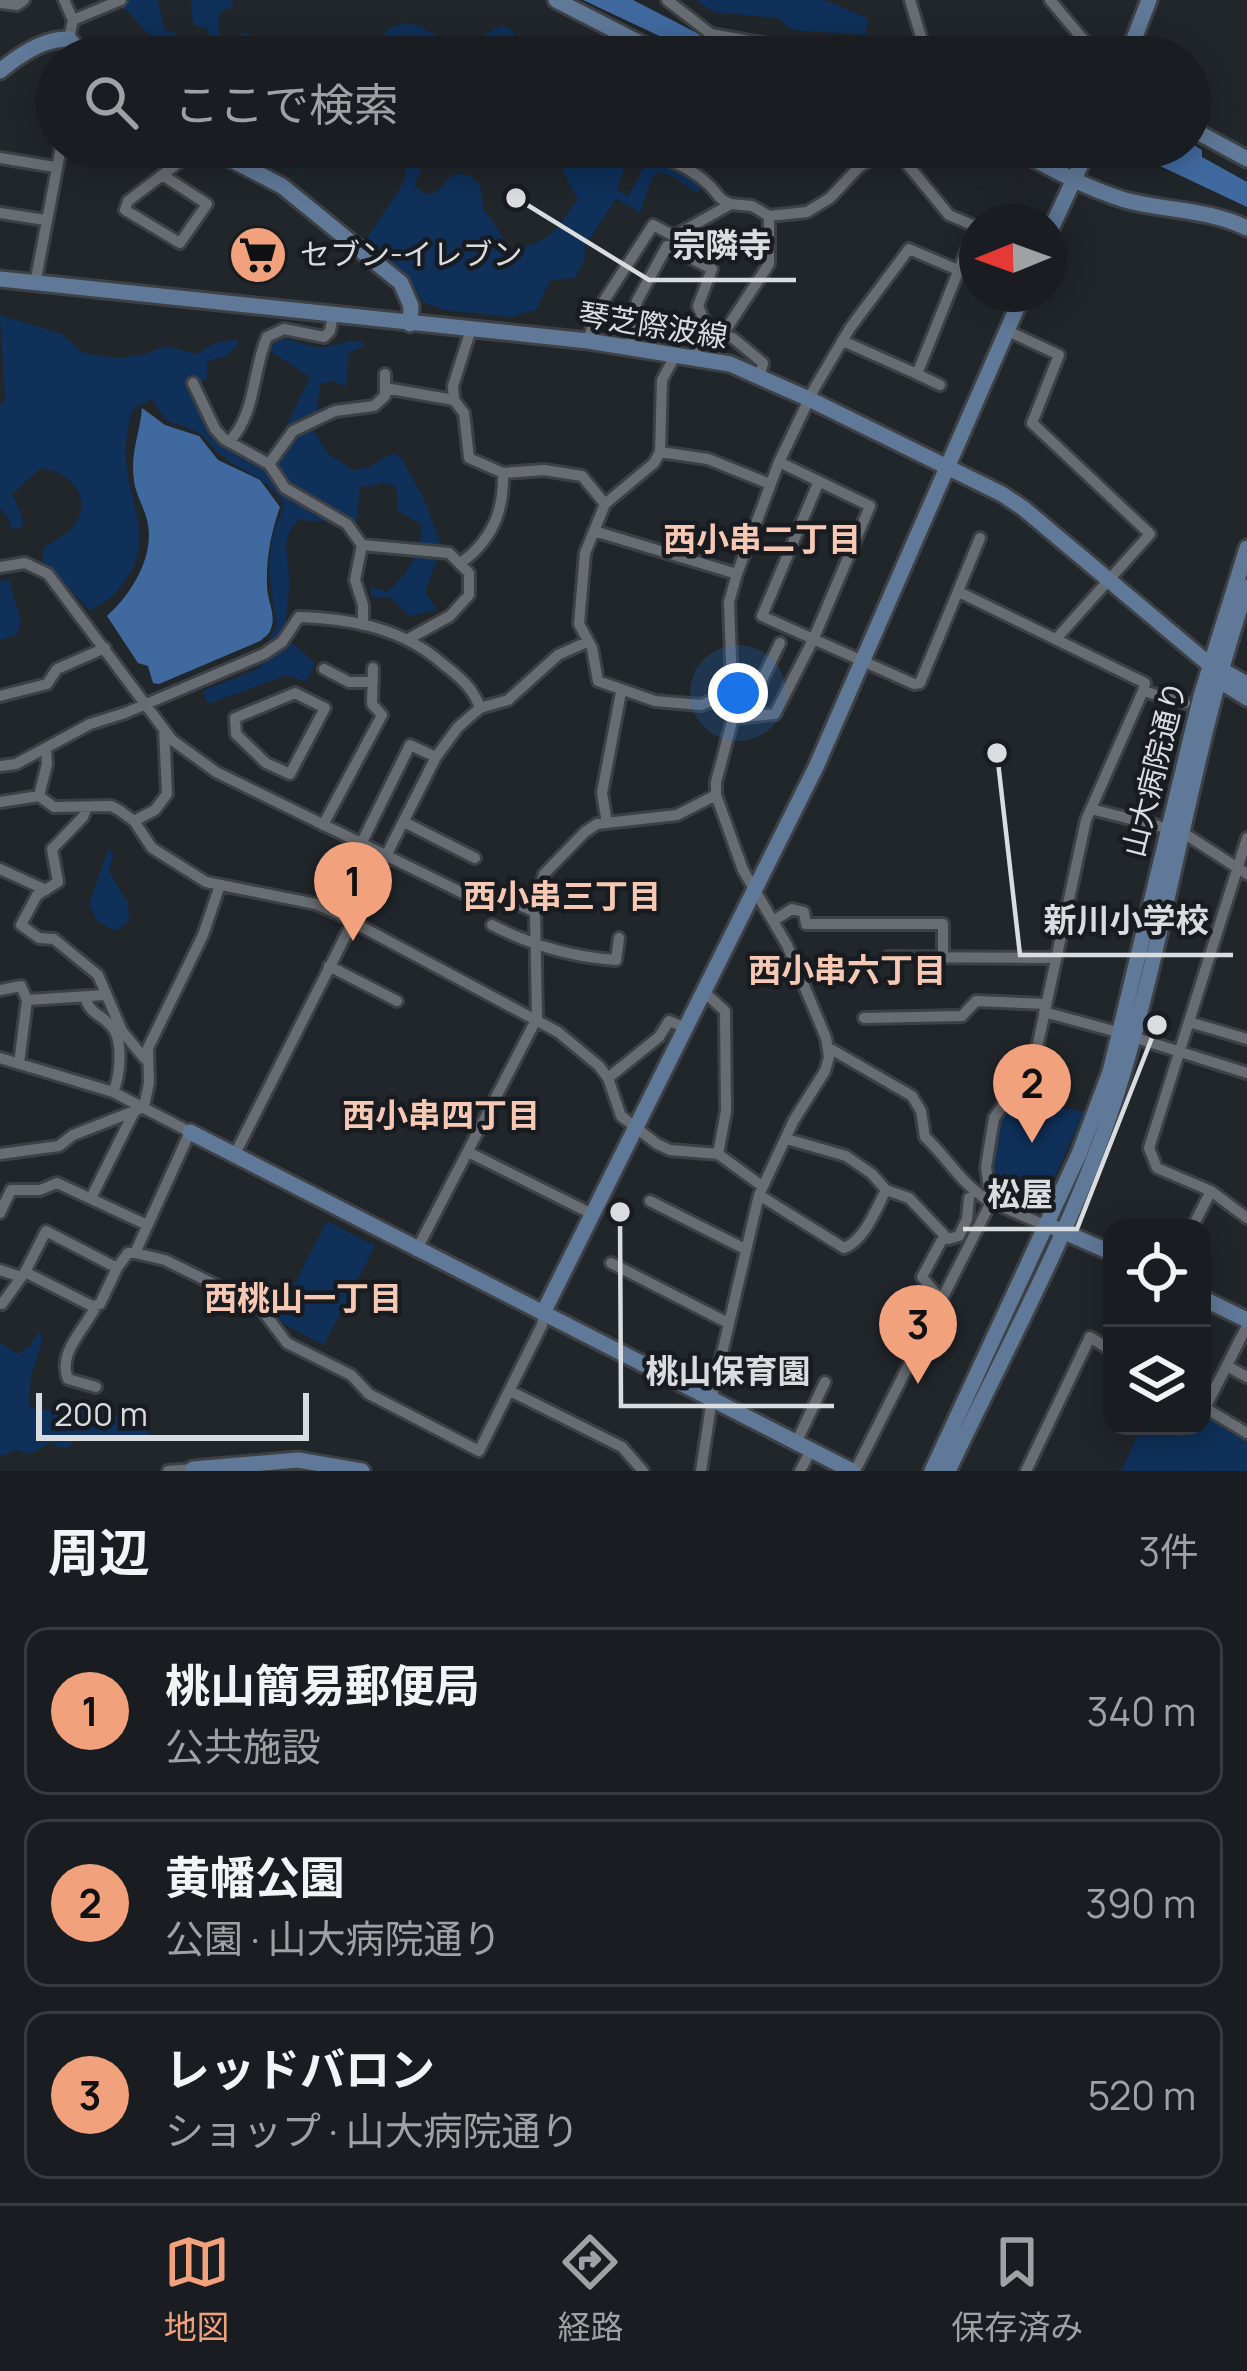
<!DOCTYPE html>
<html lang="ja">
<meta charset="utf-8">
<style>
body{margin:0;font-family:Manrope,"Noto Sans JP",sans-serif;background:#222529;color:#f1f3f6}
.controls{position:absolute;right:36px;bottom:36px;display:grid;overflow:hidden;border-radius:24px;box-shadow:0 6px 30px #0003}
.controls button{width:108px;height:108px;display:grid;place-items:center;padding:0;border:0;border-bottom:3px solid #373a3e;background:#191c20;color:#f1f3f6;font:60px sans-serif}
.compass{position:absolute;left:959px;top:204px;width:108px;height:108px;border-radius:50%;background:#191c20;box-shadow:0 6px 30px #0003;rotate:269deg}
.scale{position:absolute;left:36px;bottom:30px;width:273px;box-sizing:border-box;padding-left:12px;border:6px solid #dadde0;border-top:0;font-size:33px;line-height:42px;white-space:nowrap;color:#dadde0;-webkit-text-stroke:9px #181c21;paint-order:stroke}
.you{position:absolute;left:738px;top:693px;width:42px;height:42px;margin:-30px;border:9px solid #fff;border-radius:50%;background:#1a73e8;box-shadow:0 0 0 18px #1a73e833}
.badge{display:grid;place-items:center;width:78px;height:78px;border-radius:50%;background:#f1a17c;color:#111;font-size:39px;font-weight:700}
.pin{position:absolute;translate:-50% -99px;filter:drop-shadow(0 3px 6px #0008)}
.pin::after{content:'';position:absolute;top:63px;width:42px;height:36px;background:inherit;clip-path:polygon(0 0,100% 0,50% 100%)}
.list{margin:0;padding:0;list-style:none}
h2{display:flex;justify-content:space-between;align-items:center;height:156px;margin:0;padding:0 48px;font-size:51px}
h2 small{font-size:39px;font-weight:400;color:#9fa1a5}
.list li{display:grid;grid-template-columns:78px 1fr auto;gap:36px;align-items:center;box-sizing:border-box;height:168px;margin:0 24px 24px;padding:0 24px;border:3px solid #373a3e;border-radius:24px}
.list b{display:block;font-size:45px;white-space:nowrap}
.list p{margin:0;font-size:39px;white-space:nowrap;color:#9fa1a5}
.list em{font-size:39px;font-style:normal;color:#9fa1a5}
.icon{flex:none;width:66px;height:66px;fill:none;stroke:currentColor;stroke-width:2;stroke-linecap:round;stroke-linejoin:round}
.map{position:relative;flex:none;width:1247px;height:1471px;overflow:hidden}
.search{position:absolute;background:#191c20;box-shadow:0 6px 30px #0003;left:36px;right:36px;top:36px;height:132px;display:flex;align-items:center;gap:30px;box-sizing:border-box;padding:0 42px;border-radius:66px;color:#9fa1a5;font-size:45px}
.sheet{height:732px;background:#191c20}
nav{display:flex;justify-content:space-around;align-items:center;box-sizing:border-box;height:168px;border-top:3px solid #373a3e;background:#191c20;font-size:33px;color:#9fa1a5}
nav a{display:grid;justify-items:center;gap:6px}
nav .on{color:#f1a17c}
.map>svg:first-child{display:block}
</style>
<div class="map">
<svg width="1247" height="1471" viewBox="0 0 1247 1471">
<rect width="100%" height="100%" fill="#21262b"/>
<!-- green -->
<path fill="#0f3059" d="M107 0H158L164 29 175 33 180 49 189 57H159L158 39 145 31 127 10 115 8Z
M191 0H232L233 6 221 12C216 27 218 37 230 48L242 33 250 34 254 40 276 39 279 44 270 57H217L207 29 193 25Z
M696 0H824L868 18 866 35 792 30 778 18 714 12Z
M402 23 419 26 461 48 500 26 512 29 516 42 475 57H374L387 29Z
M275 147H336L300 171 296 158Z
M408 147H442L423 162 415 186 426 194 437 192 452 175C478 171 483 186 483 210 498 225 501 240 512 250 552 242 556 230 578 198 568 183 557 164 564 147H620L630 152 617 189 628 197 647 161C669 160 687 173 701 189L698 193C683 186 676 175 659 172L652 177 640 212 616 199 584 247 585 258 575 278 550 280 537 309 512 317 445 310 423 302 413 285 363 244 404 182Z
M0 315 62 334 83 353 116 358 146 354 165 346 196 354 216 343 238 339 237 346 226 356 207 361V378L193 390 209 426 265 466 279 462 285 446 283 433 310 377 267 349 278 338C291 339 305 346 317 347 335 348 349 336 367 344L349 353 346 387 333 381 320 384 314 431 328 454 354 470 369 467 393 453 400 456 423 497 442 547 425 592 437 610 409 616 391 598 371 597V587L387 592C408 574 420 554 422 525L398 511 396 486 385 483 360 487 356 529 333 522 298 520C281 538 287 554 289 575 290 589 286 621 283 635L315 663 306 682 287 675 208 704 203 691 259 668 263 658 284 647 270 637 277 626C272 595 265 560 275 529 278 519 283 514 284 503 264 476 248 475 223 457 213 450 207 436 195 431 168 419 169 428 152 399L132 410C129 425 125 441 126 456 127 504 157 537 124 582 113 597 106 603 89 610L43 561V548C53 541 69 534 75 524 94 495 67 471 41 468L12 494 23 519 22 528 11 529 10 521 0 508V404L5 400Z
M9 579 21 622 17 635 0 640V581Z
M109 847 113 855 109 871 128 903 129 921 116 931 97 921 89 904Z
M1015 1098 1084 1112 1038 1214 999 1197C988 1161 991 1127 1015 1098Z
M327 1221 375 1246 324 1345 276 1320Z
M40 1331 43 1337 31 1376 29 1405 36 1410 83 1409 104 1417 125 1415 130 1428 149 1431V1436L79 1435 68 1448 57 1447 51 1442 30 1454 17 1450 0 1456V1342L17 1354 29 1347Z
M1202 1411 1247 1438V1471H1121L1142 1426H1202Z"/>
<!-- water -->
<path fill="#406a9f" d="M583 0H633L724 47 770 57H704Z
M1190 143 1202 150V157L1247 182V207L1141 157 1071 147H1190Z
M142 408 165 425 199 436 218 460 260 480 280 507C271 532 266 558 267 586 267 599 275 613 272 625 270 634 267 635 260 641L159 684 153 683 148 666 138 663 107 616C130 596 154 558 148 525 146 510 136 496 134 481 130 453 140 433 142 408Z"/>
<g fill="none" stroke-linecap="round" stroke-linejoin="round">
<defs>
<path id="street" d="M64 0 73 20 69 39
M667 0 711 34 767 44
M910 0 927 57
M1050 0 1098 57
M0 3 17 5 24 0
M73 20 121 0
M489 57 508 52 522 57
M633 147C658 155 688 165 708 184 718 193 717 199 731 204
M893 147 949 215 977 227
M0 158 55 167
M164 176 207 204 180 243 125 210 128 201 199 147
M0 213 45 220
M35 284 61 147
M471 329 453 386 454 400 464 413 469 458 503 473 544 470 582 476 605 504
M1008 331 1059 355 1032 423 1150 534 1056 639
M723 334 769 264V216
M588 341 596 313 653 225 674 236 731 204 752 206 769 216 807 212 830 198 859 167 889 147
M843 341 917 374 976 227
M629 346 637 301 667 246 712 269 698 306 709 333
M676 354 662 380 660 452 654 463 605 504 585 553 579 624 592 648 598 681 655 701 701 705 730 693 757 690 780 643
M694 357 700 340 709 333 733 338 763 363 760 375
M917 374 940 385
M193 383 215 429 224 439 269 464 285 488 347 524 362 545
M385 388 454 400
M229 442C257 412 252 371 267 337L284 329 324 337 330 331 333 314
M660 452 708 459 770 484
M269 464 293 431 335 411 374 406 385 396V374
M819 481 762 616 914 684 920 683 980 538
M594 531 737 574
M462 562C493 539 504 510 503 473
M0 567 25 563 48 574 172 740 216 772 477 900
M959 592 1145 683 1143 691 1185 703
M363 625V605L355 580 362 545 449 553 469 573V595L450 616 410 638
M324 669 349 682H373
M295 693 325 708 290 774 266 763 236 734 235 718Z
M0 696 47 684 57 669 105 648
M733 718 775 714 813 640 870 506 779 462
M0 766 16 764 90 724 125 713 264 654 282 642 299 617C353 619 402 628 443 664 459 677 473 687 480 708
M39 796 47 764 46 749
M0 802 39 796 54 807 111 806 119 810 134 821 152 848 206 882 316 904 336 913 558 1032 599 1066 608 1078 621 1116 657 1144 670 1150 718 1154 762 1186
M87 807 83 817 52 849 58 882 37 895 21 925 39 938 54 939 98 975 122 1031 145 1059
M1091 809 1182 832 1247 874
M134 821 155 810 167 794 164 729
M404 822 475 858
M607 823 602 793 621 692
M323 825 382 715 372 704 373 668
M1247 838 1149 1148 1157 1168 1211 1191 1247 1218
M361 844 410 745 436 757
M0 869 46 890
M493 893 535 912
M773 921 792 909 804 912 806 924H943V957
M492 925C531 945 572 957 616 960L619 938
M888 957 1056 958
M329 966 397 1001
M0 990 21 986 27 1000
M704 992 725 1011 726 1111 718 1154
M85 998C92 1016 100 1013 111 1026 124 1039 120 1077 113 1092
M1044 1012 1121 1033
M864 1018 962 1016 976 1001 1046 1004
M1189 1022 1247 1039
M1133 1037 1247 1073
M829 1048 912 1096 921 1111 925 1137C949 1159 961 1185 991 1202L855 1471
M0 1058 113 1092 190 1132 135 1253H128L117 1268
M19 1064 27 1000 105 995
M608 1078 659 1037 669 1021 686 1028
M787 1139 846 1156 872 1174 886 1190 909 1198 948 1239 959 1236 967 1219 969 1198
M468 1152 592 1214
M0 1154 59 1146 73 1135 132 1112
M235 1154 436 757 458 727 480 708 508 700 558 655 587 642
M759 1195 844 1248C865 1240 876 1209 886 1190
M91 1198 134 1112 144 1106 149 1083 148 1048 203 935 220 885
M650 1201 745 1249
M0 1213 11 1190H40L57 1183 145 1224
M1047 1226 991 1202 986 1167 994 1118 1034 1062 1086 820 1143 691
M1192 1228 1211 1191
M46 1231 117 1268 100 1304 92 1306 25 1272Z
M416 1251 537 1018 535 912 544 874 585 832 597 824 677 815 716 795
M135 1253 165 1260 242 1298 262 1310 287 1343 351 1375 369 1394 479 1451 542 1325 544 1311
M611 1263 728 1323
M0 1270 21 1277
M2 1304 25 1272
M96 1306C85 1329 57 1353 68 1379L96 1387
M933 1306 938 1296 922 1277 944 1236
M1227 1366 1247 1377
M510 1391 622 1447 643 1471
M1202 1406 1247 1433
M1205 1408 1247 1326
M796 1443 825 1382
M168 1471 193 1469
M701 1471 713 1392 759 1195 794 1120 825 1071 829 1057 826 1038 787 945 743 870 716 795V782L733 718 729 602 737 574 779 462 814 389 850 328 909 249 958 270
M800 1471 811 1450
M1026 1471 1090 1337 1112 1351"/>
<path id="secondary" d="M556 0 667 57
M1127 57 1149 0
M0 71C19 55 44 38 69 39L84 57
M1190 128 1247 159
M207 147 282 186 401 283 411 306 410 324
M1012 147C1048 167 1085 188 1125 200 1166 211 1208 209 1247 228
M1049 233 1089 147
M0 279 588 341 730 364 809 399 1002 494 1023 508 1210 665 1220 681 1247 698
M1218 668 1247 684
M190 1132 852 1471
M1055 1228 1112 1253
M1202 1298 1247 1320
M544 1311 816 767 1023 294
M193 1469 298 1460 362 1471
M932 1471 1079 1154 1110 1072 1201 696 1247 548
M948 1471C1008 1344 1080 1216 1121 1080 1170 918 1192 748 1247 587"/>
</defs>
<!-- street casing -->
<use href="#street" stroke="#3d4044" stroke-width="16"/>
<!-- secondary casing -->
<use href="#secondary" stroke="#3d4044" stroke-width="21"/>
<!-- street -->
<use href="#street" stroke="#686d73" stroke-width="10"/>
<!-- secondary -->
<use href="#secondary" stroke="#607998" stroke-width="15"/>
</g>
<!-- icons -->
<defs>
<symbol id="supermarket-disc" viewBox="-11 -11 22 22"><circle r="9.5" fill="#f1a17c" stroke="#181c21"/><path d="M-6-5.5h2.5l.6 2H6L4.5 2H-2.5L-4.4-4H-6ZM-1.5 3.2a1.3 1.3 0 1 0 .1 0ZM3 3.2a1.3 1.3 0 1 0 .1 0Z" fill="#111"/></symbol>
</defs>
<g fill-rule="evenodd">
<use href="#supermarket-disc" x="225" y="222" width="66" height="66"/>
</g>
<g text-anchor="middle" stroke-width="9" stroke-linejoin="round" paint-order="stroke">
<!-- poi labels -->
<g font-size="30" fill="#dadde0" stroke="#181c21" text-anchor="start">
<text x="300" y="265">セブン-イレブン</text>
</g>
<!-- street labels -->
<g font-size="30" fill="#dadde0" stroke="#181c21">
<text transform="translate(653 326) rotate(9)" y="10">琴芝際波線</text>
<text transform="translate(1155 769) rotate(-76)" y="10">山大病院通り</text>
</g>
<!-- neighbourhood labels -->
<g font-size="33" font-weight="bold" fill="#f7c9b4" stroke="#181c21">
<text x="762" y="551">西小串二丁目</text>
<text x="562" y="908">西小串三丁目</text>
<text x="847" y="982">西小串六丁目</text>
<text x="441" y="1127">西小串四丁目</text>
<text x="303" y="1310">西桃山一丁目</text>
</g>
</g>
<!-- callouts -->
<path fill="none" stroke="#dadde0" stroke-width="4.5" d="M516 198L649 280H796M997 753L1020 955H1233M1157 1025L1077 1229H963M620 1212L621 1406H834"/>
<g fill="#dadde0" stroke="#181c21" stroke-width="4.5">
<circle cx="516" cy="198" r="12"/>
<circle cx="997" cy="753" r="12"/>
<circle cx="1157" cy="1025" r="12"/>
<circle cx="620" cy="1212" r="12"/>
</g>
<g font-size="33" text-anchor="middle" font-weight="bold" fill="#dadde0" stroke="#181c21" stroke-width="9" stroke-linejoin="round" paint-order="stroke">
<text x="722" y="257">宗隣寺</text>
<text x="1126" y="932">新川小学校</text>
<text x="1020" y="1206">松屋</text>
<text x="728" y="1383">桃山保育園</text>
</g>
</svg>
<div class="controls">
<button><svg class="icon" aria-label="locate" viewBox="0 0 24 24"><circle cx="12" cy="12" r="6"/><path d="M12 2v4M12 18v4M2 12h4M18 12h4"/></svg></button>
<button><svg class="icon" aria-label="layers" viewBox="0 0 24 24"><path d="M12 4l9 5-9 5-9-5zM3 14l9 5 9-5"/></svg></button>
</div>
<svg class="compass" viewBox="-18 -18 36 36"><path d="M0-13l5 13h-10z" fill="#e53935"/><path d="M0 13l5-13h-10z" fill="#9fa1a5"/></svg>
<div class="scale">200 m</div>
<div class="you"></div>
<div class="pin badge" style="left:353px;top:941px">1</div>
<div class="pin badge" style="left:1032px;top:1143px">2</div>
<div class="pin badge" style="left:918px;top:1384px">3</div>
<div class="search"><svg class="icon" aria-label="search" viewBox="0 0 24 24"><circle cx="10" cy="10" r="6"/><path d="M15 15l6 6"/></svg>ここで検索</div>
</div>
<section class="sheet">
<h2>周辺<small>3件</small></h2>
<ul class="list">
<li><span class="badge">1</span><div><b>桃山簡易郵便局</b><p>公共施設</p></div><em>340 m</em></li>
<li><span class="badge">2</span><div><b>黄幡公園</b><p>公園 · 山大病院通り</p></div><em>390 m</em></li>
<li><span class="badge">3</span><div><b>レッドバロン</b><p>ショップ · 山大病院通り</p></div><em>520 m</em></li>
</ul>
</section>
<nav>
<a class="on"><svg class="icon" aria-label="map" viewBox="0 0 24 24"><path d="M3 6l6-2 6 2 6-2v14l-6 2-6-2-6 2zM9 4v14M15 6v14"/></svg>地図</a>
<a><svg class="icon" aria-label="directions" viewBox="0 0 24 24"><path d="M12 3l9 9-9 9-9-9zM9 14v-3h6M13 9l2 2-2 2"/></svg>経路</a>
<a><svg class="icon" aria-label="saved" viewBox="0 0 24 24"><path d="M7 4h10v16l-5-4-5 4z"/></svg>保存済み</a>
</nav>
